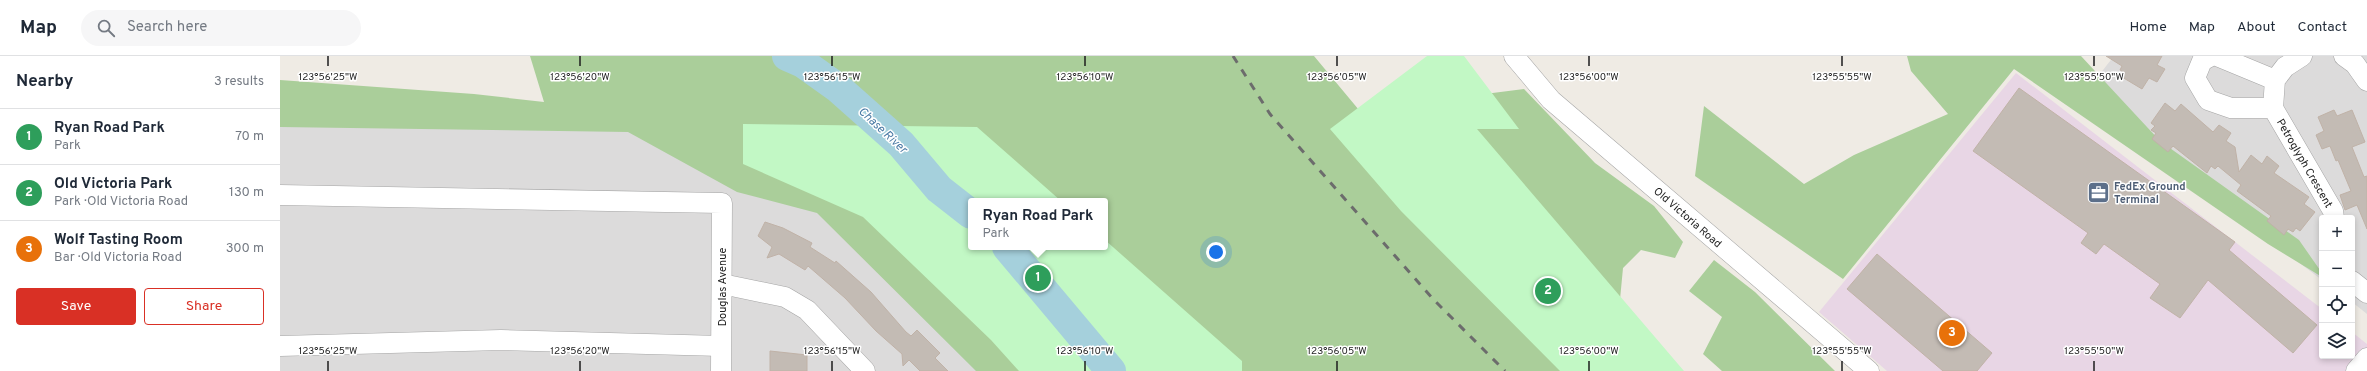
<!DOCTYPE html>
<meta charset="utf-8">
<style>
body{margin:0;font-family:Overpass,sans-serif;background:#f6f6f7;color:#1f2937}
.controls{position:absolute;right:12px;bottom:12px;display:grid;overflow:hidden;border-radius:4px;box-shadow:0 2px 6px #0003}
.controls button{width:36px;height:36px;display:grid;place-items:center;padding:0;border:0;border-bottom:1px solid #e0e1e3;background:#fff;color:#1f2937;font:20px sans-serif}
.you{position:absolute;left:936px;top:196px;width:14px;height:14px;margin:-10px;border:3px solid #fff;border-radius:50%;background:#1a73e8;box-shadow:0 0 0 6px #1a73e833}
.badge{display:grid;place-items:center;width:26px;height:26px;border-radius:50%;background:#d93025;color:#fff;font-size:13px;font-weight:700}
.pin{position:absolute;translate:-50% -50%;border:2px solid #fff;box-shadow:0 1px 4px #0006}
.popup{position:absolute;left:688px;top:142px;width:140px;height:52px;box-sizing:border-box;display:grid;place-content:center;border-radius:4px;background:#fff;filter:drop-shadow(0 1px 3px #0005);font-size:13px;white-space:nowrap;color:#747a83}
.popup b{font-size:15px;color:#1f2937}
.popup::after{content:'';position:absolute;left:50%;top:100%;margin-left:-8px;border:8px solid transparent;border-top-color:#fff}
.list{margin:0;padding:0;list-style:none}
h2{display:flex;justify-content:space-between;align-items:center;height:52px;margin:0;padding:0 16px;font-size:17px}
h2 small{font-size:13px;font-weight:400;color:#747a83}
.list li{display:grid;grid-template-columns:26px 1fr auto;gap:12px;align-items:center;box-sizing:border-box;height:56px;padding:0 16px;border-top:1px solid #e0e1e3}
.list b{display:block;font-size:15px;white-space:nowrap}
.list p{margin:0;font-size:13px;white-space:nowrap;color:#747a83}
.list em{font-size:13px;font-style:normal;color:#747a83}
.actions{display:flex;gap:8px;padding:12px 16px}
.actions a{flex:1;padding:9px 0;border:1px solid #d93025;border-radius:4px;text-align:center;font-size:14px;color:#d93025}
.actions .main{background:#d93025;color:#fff}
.icon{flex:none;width:22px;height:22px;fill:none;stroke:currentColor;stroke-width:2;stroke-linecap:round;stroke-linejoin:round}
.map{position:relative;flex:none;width:2087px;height:315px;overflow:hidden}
header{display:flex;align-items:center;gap:24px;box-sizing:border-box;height:56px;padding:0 20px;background:#fff;border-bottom:1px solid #e0e1e3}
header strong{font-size:19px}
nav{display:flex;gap:22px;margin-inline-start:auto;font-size:14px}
.search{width:280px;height:36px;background:#f6f6f7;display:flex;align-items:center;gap:10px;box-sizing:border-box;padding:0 14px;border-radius:22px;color:#747a83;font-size:15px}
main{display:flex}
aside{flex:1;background:#fff}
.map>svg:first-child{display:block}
</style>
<header>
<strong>Map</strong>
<div class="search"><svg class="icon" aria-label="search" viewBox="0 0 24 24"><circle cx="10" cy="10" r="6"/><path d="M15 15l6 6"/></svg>Search here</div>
<nav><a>Home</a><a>Map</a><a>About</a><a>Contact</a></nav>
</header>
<main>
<aside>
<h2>Nearby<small>3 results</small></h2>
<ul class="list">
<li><span class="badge" style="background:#2e9e5b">1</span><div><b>Ryan Road Park</b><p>Park</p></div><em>70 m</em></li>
<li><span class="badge" style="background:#2e9e5b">2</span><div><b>Old Victoria Park</b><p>Park · Old Victoria Road</p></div><em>130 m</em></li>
<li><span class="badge" style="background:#e8710a">3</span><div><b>Wolf Tasting Room</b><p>Bar · Old Victoria Road</p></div><em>300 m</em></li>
</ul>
<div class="actions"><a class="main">Save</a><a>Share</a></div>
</aside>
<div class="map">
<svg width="2087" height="315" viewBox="0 0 2087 315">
<rect width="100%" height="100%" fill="#efebe4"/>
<!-- residential -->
<path fill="#dcdbdb" d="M1834 0H2087V258L2072 246V162H2042V224L1801 42Z
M0 65 415 67 583 161 739 315H0Z"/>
<!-- industrial -->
<path fill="#e8d6e5" d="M1736 17 2042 253V300H2072V276L2087 288V315H1607L1539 256Z"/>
<!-- forest -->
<path fill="#aace9a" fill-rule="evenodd" d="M250 0H1034L1079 54 1244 33 1315 107 1374 150 1403 186 1395 202 1361 194 1343 212 1337 275 1372 315H696L537 157 457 136 348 76 0 71V24L194 38 264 46ZM691 145H825V191H691Z
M1627 0H1801L1880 85 2019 184 2042 217V221L1988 188 1734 13 1563 223 1415 120 1424 50 1524 128 1574 99 1668 58 1631 15Z
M1434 204 1475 236 1555 315H1442L1423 298 1442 261 1409 235Z"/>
<!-- park -->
<path fill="#c2f8c5" d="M1147 0H1184L1239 73H1197L1404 315H1280L1121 155 1050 73Z
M463 68 697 71 781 145H691V191H825V184L962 305V315H739L711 284 583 161 463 108Z"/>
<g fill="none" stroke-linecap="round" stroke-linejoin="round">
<!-- river -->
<path stroke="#a5d0dc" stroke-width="30" d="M507 0 523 7 558 32 621 88 659 133 691 158
M727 191 831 315"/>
</g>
<!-- building -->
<path fill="#c3bbb4" stroke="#c0b2a7" d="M1826 0H1882L1877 9 1885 13 1877 26 1869 22 1862 33 1842 21 1845 17 1840 14 1842 10Z
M1739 32 1955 186 1949 194 2037 269 2013 297 1928 224 1900 262 1870 242 1880 228 1824 188 1816 198 1801 187 1808 177 1693 95Z
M1885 47 1895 55 1901 48 1933 76 1939 69 1951 77 1946 85 1955 91 1959 116 1971 99 1982 108 1987 100 1999 110 1994 117 2029 141 2024 148 2035 156 2020 175 2016 172 2013 176 2008 173 2004 179 1987 165 1991 160 1957 135 1961 129 1938 110 1935 113 1931 110 1927 117 1893 90 1888 96 1872 83 1876 77 1871 74 1875 70 1871 67Z
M2054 54 2057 60 2072 54 2085 86 2072 91 2084 121 2087 120V173L2077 149 2065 154 2060 139 2071 135 2058 104 2056 105 2050 90 2042 93 2036 79 2044 75 2038 61Z
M485 166 503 172 532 187 530 191 555 207 556 205 591 236 626 276 631 280 637 274 660 297 655 302 668 315H640L629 304 623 310 622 298 596 275 565 242 528 210 525 214 499 198 487 202 492 191 478 180Z
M1597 198 1712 297 1697 315H1663L1567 233Z
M490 295 527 299V315H490Z"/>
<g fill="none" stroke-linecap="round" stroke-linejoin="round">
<defs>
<path id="minor" d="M1234 0 1271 44 1589 315
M1931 0 1922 5 1915 22 1928 44 1951 52H1993
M1937 0 1995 24
M2022 0 2005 11 1995 24 1993 52 2053 155 2054 162
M2064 0 2075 8 2087 25
M0 139 442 147 441 315
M2072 225 2087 237
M442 228 505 241 527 254 585 315
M0 290 221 284 441 290
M2076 315 2087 302"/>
</defs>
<!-- minor casing -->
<use href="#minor" stroke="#a5a5a5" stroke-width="21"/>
<!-- minor -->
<use href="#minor" stroke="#fff" stroke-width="20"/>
<!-- rail -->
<path stroke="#6c6c6c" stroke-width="3" stroke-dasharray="8 8" stroke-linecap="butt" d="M953 0 990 58 1154 244 1225 315"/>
</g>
<!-- ticks -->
<path fill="none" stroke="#1e1e1e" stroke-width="1.5" d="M48 0V10M300 0V10M552 0V10M805 0V10M1057 0V10M1309 0V10M1562 0V10M1814 0V10M48 305V315M300 305V315M552 305V315M805 305V315M1057 305V315M1309 305V315M1562 305V315M1814 305V315"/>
<!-- icons -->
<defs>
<symbol id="office-square" viewBox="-11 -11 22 22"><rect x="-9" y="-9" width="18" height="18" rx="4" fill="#5c6f8a" stroke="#fff"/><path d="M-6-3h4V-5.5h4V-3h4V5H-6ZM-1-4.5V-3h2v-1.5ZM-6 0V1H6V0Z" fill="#fff"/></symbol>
</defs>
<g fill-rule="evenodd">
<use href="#office-square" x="1806" y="124" width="25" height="25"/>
</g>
<g text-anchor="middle" stroke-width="3" stroke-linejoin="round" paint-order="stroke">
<!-- street labels -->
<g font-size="11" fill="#1e1e1e" stroke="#fff">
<text transform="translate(2025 107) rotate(60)" y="4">Petroglyph Crescent</text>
<text transform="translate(1408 161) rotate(41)" y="4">Old Victoria Road</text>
<text transform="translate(442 231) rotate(-90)" y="4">Douglas Avenue</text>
</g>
<!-- service labels -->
<g font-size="11" font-weight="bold" fill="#4e5e75" stroke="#fff" text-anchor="start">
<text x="1834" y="134">FedEx Ground<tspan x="1834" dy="13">Terminal</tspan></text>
</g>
<!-- water labels -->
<g font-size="12" font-style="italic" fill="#4979a4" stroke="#fff">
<text transform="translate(603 74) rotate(43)" y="4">Chase River</text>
</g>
</g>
<g font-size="10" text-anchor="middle" fill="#1e1e1e" stroke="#fff" stroke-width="3" stroke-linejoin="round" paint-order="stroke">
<text x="48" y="24">123°56'25"W</text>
<text x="300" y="24">123°56'20"W</text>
<text x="552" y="24">123°56'15"W</text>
<text x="805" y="24">123°56'10"W</text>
<text x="1057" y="24">123°56'05"W</text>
<text x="1309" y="24">123°56'00"W</text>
<text x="1562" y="24">123°55'55"W</text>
<text x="1814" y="24">123°55'50"W</text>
<text x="48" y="298">123°56'25"W</text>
<text x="300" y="298">123°56'20"W</text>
<text x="552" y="298">123°56'15"W</text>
<text x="805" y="298">123°56'10"W</text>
<text x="1057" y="298">123°56'05"W</text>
<text x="1309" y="298">123°56'00"W</text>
<text x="1562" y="298">123°55'55"W</text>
<text x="1814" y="298">123°55'50"W</text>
</g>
</svg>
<div class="controls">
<button>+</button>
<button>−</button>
<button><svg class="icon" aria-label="locate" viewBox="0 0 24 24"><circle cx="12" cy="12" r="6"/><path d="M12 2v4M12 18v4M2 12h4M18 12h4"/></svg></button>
<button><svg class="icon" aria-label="layers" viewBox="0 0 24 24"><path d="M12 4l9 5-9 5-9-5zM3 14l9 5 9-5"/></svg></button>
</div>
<div class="you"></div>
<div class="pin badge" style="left:758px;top:222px;background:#2e9e5b">1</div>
<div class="popup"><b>Ryan Road Park</b>Park</div>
<div class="pin badge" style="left:1268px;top:235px;background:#2e9e5b">2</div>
<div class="pin badge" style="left:1672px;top:277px;background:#e8710a">3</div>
</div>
</main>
